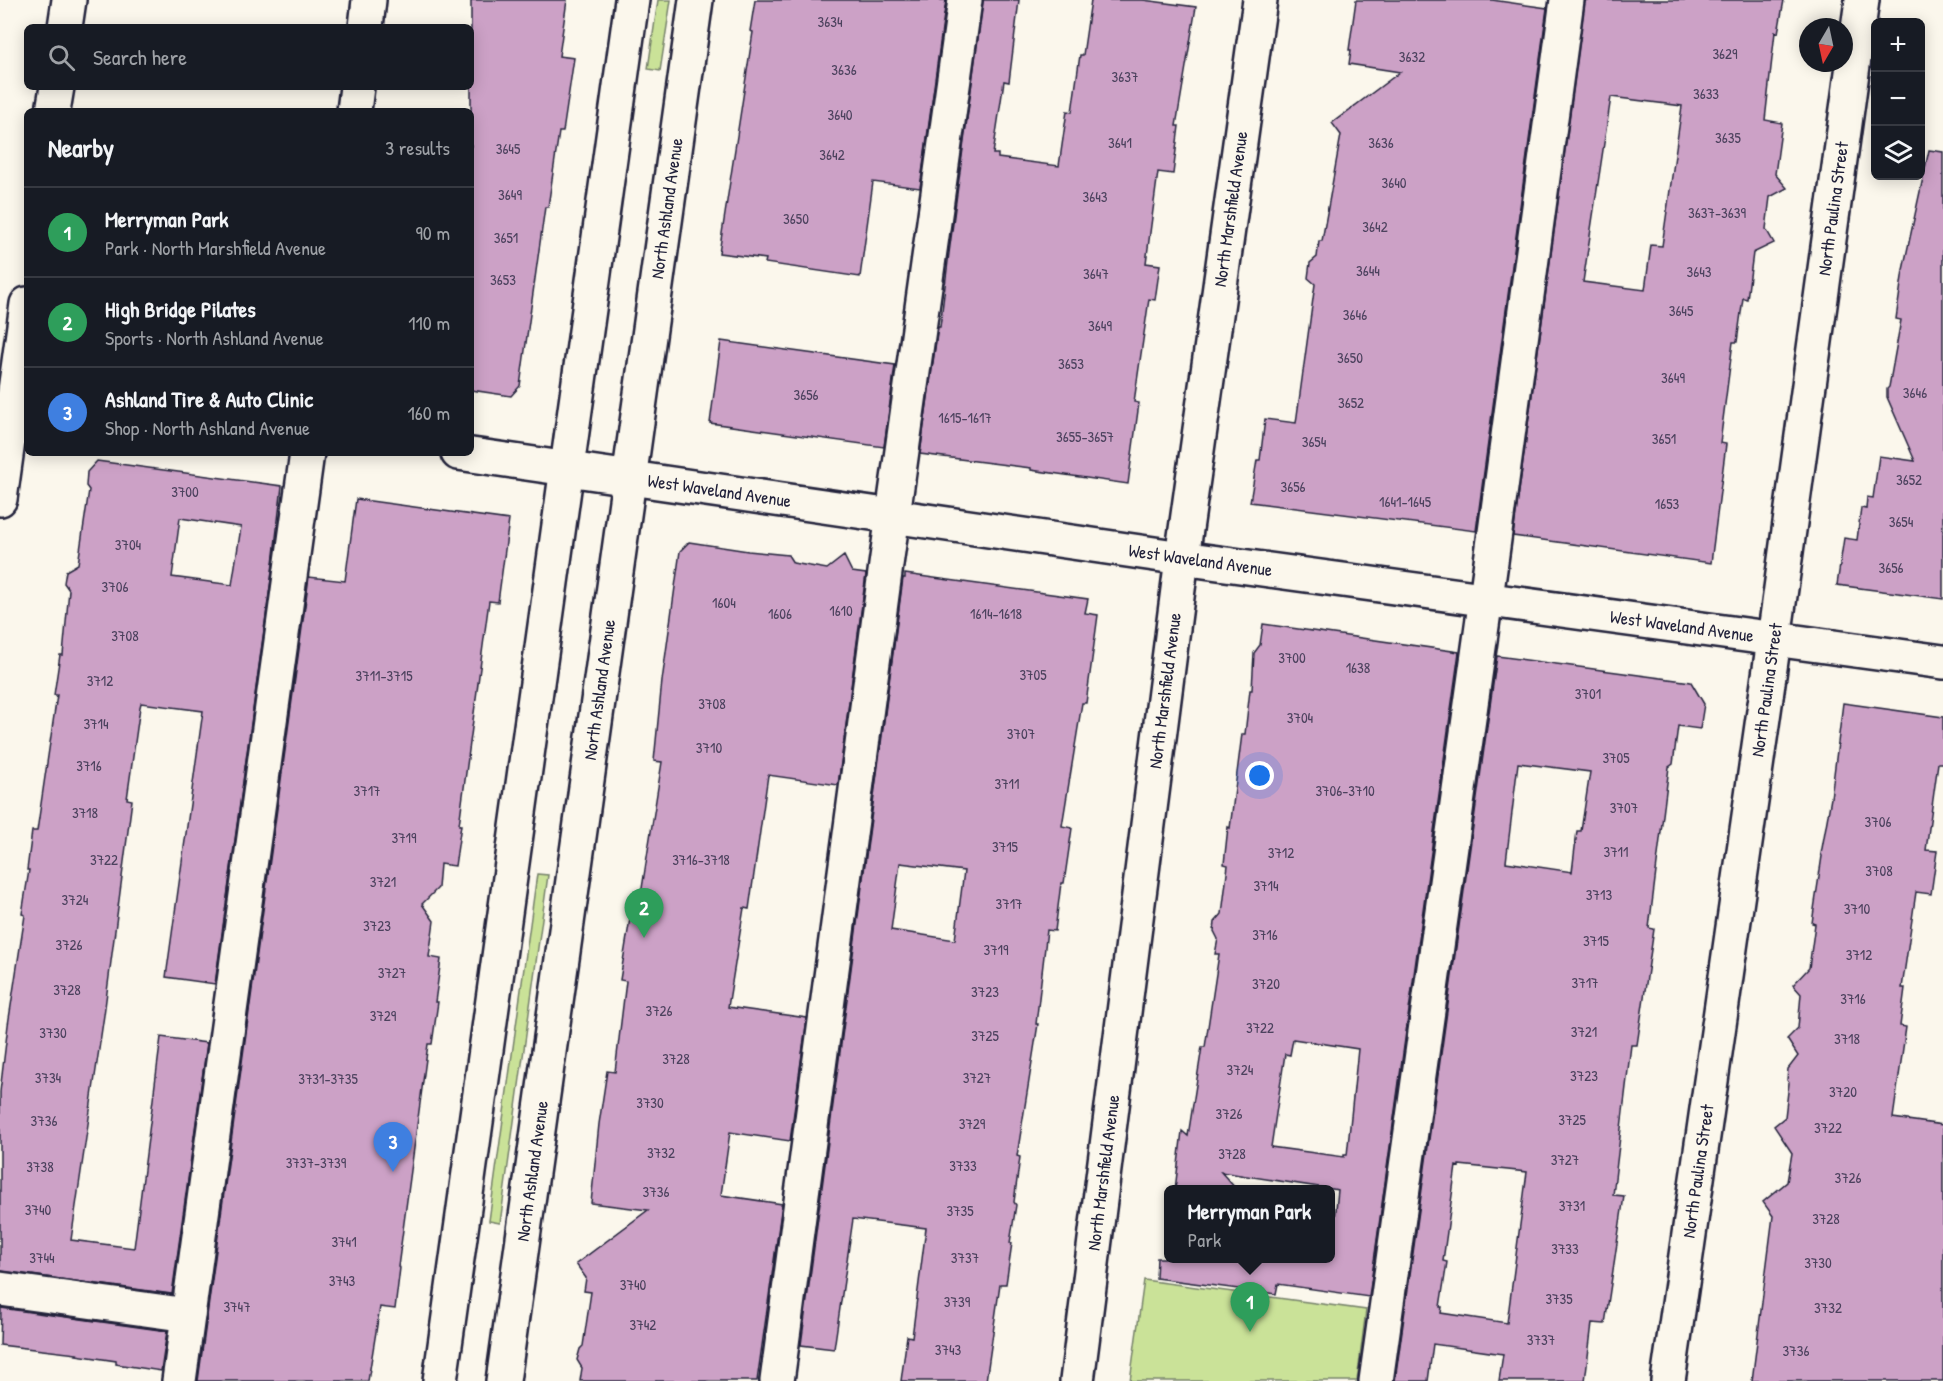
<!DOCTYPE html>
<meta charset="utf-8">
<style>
body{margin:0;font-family:"Patrick Hand",sans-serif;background:#20242c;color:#f1f3f6}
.controls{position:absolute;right:18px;top:18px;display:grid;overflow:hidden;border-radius:9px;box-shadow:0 3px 15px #0003}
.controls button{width:54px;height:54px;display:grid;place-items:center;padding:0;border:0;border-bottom:2px solid #363941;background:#171b24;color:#f1f3f6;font:30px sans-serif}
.compass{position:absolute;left:1799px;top:18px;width:54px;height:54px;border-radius:50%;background:#171b24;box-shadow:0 3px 15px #0003;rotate:189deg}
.you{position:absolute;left:1260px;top:776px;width:21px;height:21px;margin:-15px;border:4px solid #fff;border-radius:50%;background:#1a73e8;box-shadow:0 0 0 9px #1a73e833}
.badge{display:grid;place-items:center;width:39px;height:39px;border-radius:50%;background:#c8321e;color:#fff;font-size:20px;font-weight:700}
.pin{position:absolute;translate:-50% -50px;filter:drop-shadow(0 2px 3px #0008)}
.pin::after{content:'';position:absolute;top:32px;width:21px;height:18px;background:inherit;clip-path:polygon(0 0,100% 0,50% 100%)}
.popup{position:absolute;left:1164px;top:1185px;width:171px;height:78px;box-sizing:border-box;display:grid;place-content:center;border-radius:9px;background:#171b24;filter:drop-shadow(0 2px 4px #0005);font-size:20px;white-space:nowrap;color:#9ea1a6}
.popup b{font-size:22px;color:#f1f3f6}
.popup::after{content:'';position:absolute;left:50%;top:100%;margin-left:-12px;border:12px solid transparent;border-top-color:#171b24}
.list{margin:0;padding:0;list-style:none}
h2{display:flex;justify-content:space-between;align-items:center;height:78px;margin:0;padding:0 24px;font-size:26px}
h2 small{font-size:20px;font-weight:400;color:#9ea1a6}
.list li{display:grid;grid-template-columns:39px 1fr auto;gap:18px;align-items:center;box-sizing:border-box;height:90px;padding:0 24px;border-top:2px solid #363941}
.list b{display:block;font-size:22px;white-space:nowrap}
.list p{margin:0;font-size:20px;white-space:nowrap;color:#9ea1a6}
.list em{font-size:20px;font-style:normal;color:#9ea1a6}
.icon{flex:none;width:33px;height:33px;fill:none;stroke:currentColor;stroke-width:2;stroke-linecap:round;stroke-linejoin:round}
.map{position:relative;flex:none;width:1943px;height:1381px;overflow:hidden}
.search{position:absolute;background:#171b24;box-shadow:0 3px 15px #0003;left:24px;top:24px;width:450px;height:66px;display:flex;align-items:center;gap:15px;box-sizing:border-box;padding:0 21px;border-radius:9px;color:#9ea1a6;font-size:22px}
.panel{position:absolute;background:#171b24;box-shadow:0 3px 15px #0003;left:24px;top:108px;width:450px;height:348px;border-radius:9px}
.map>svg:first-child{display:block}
</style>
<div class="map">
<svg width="1943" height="1381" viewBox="0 0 1943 1381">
<rect width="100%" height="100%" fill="#fbf7ec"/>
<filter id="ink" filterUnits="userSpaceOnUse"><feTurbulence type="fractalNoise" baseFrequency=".0167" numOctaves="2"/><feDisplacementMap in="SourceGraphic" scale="12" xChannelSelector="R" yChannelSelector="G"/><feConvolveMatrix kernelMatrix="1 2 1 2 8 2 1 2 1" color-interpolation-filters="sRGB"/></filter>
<g filter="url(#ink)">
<!-- green -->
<path fill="#cae298" stroke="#76826a" stroke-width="1.5" d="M658 0H671L660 71 648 69Z
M537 874 548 875 500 1223 489 1221Z
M1144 1280 1366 1310 1357 1381H1130Z"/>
<!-- building -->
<path fill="#cca1c6" stroke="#22223b" stroke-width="1.5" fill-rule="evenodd" d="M471 0H567L559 56 574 58 563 132H559L548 207H545L520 386 511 396 471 390Z
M755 0H946L920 188 873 182 860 277 765 263 766 259 719 253 753 32 750 31Z
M983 0H1019L1009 82 1004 81 993 154H998V158L1059 166 1067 111 1072 112 1080 55H1083L1091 0H1143L1196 7 1176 126H1179L1173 174 1158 172 1146 263 1160 265 1155 300 1149 299 1134 402 1139 403 1128 484 1031 470V468L920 454 938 327H940L949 253Z
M1356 0H1492L1547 8 1476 531 1250 502 1257 460H1260L1265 419 1296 423 1315 284 1308 278 1310 263 1317 257 1319 241H1322L1341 135 1332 123 1400 72 1349 64 1351 50H1349Z
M1585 0H1784L1778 33 1775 32 1765 120 1782 123 1775 174 1787 188 1770 197 1766 229 1774 243 1753 253 1747 299 1743 298 1737 342H1733L1720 443 1726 444 1711 563 1513 536ZM1611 97 1682 106 1662 246 1651 245 1645 290 1583 282Z
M1929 150 1943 152V599L1837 585 1844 538 1857 540 1861 508 1866 509 1867 497 1873 498 1879 456 1915 461 1887 397V389L1889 387 1901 320 1896 319 1903 270Z
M721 341 895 365 884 447 710 423Z
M97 461 282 486 272 572 215 984 166 977 203 711 141 703 140 707 127 799 132 800 104 1015 71 1240 134 1248 161 1037 207 1043 172 1294 0 1271V1092L8 1025 25 915 22 914 29 870H27L32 831H37L57 695H54L60 655H63L69 590 64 583 66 571 78 564 89 490 86 486 87 472ZM180 518 241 527 232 585 172 577Z
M356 499 509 520 498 602 489 601 459 825H461L455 866 440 864 438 888 422 904 434 921 429 957 441 959 435 1002H438L432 1044H428L398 1267 400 1268 395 1309 380 1307 368 1381H198L309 577 345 581Z
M689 542 748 551 788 555 793 563 827 569 844 556 852 572 866 574 838 785 768 775 749 909 744 908 728 1007 807 1018 790 1141 730 1132 721 1195 782 1204 757 1381H580L582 1368 577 1360 580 1349 583 1346 591 1292 584 1291 586 1278 576 1264 648 1210 591 1203 599 1124 607 1071 615 1072 626 981 620 980 633 900 640 901 662 762 654 761 662 681 680 551Z
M905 574 1088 599 1085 613 1098 615 1086 703H1082L1062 826 1072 828 1064 883H1061L1055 931 1047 930 1036 1024H1038L1017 1156 1020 1157 1014 1202 1016 1205 1010 1243H1012L1006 1284H1000L986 1381H901L907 1336 912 1337 926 1228 853 1219 834 1349 801 1345 903 578H905ZM900 863 964 871 955 940 891 930Z
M1263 624 1459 652 1369 1297 1278 1284 1276 1294 1156 1278 1157 1258H1331L1338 1190 1221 1172 1237 1190H1175L1182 1131 1188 1136 1202 1047H1205L1219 954H1215L1218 939 1214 931 1215 922 1222 914 1228 865 1224 864 1228 827 1230 828 1242 734H1245L1250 690H1252L1254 653 1260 645ZM1293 1039 1358 1049 1347 1155H1344V1157L1271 1147 1285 1054 1290 1055Z
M1497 656 1691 682 1704 704 1700 729 1678 726 1673 764 1669 767 1649 928 1654 929 1637 1045H1631L1613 1195 1624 1196 1605 1324 1592 1323 1585 1381H1499L1503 1354 1433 1344 1428 1381H1395ZM1518 763 1590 772 1581 831H1577L1572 872 1506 862ZM1459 1165 1527 1172 1507 1323 1441 1313 1442 1307H1440L1447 1262 1443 1261 1456 1166 1459 1167Z
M1843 703 1943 717V763H1938L1926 850 1937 851 1931 894 1916 892 1902 988H1905L1900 1026 1906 1027 1893 1118 1943 1125V1381H1752L1773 1216 1763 1202 1787 1182 1792 1153 1774 1126 1785 1117 1789 1083 1787 1080 1788 1069 1798 1056 1787 1039 1798 1028 1801 994 1793 985 1809 968 1815 924 1812 923 1822 856 1821 854 1831 798Z
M1 1308 167 1331 161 1371 116 1364V1361L76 1355 77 1354 0 1345Z"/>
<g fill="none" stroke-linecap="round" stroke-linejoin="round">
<defs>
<g id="minor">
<path d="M65 27 69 0"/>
<path d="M366 27 369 0"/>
<path d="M53 111 57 87"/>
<path d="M354 111 357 87"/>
<path id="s1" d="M458 453 1182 558 1943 662"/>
<path d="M0 499 27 304"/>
<path d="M0 1289 188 1315"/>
<path d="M179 1381 307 453"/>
<path d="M777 1381 886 565 965 0"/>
<path id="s2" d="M1077 1381 1182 558 1260 0"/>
<path d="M1376 1381 1490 569 1567 0"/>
<path id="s3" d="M1668 1381 1767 690 1862 0"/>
</g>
<g id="major">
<path d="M440 1381 632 0"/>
<path id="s4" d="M503 1381 696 0"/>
</g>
</defs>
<!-- minor casing -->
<use href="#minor" stroke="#22223b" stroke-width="38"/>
<!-- major casing -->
<use href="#major" stroke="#22223b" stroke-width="38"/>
<!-- minor -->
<use href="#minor" stroke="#fbf7ec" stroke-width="33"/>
<!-- major -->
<use href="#major" stroke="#fbf7ec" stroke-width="33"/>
</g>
</g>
<g text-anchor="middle" stroke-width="4.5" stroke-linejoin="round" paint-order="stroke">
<!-- number labels -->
<g font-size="15" fill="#4c425e">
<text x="830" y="27">3634</text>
<text x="1725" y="59">3629</text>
<text x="1412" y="62">3632</text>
<text x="844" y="75">3636</text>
<text x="1125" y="82">3637</text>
<text x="1706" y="99">3633</text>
<text x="840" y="120">3640</text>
<text x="1728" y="143">3635</text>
<text x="1120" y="148">3641</text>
<text x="1381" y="148">3636</text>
<text x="508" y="154">3645</text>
<text x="832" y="160">3642</text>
<text x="1394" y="188">3640</text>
<text x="510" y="200">3649</text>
<text x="1095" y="202">3643</text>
<text x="1717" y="218">3637-3639</text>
<text x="796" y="224">3650</text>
<text x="1375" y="232">3642</text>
<text x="506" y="243">3651</text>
<text x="1368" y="276">3644</text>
<text x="1699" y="277">3643</text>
<text x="1096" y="279">3647</text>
<text x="503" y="285">3653</text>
<text x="1681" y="316">3645</text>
<text x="1355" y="320">3646</text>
<text x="1100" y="331">3649</text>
<text x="1350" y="363">3650</text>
<text x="1071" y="369">3653</text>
<text x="1673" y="383">3649</text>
<text x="1915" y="398">3646</text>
<text x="806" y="400">3656</text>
<text x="1351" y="408">3652</text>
<text x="965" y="423">1615-1617</text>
<text x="1085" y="442">3655-3657</text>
<text x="1664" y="444">3651</text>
<text x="1314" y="447">3654</text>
<text x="1909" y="485">3652</text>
<text x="1293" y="492">3656</text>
<text x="185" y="497">3700</text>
<text x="1405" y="507">1641-1645</text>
<text x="1667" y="509">1653</text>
<text x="1901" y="527">3654</text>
<text x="128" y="550">3704</text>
<text x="1891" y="573">3656</text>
<text x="115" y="592">3706</text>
<text x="724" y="608">1604</text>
<text x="841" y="616">1610</text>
<text x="780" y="619">1606</text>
<text x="996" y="619">1614-1618</text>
<text x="125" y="641">3708</text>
<text x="1292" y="663">3700</text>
<text x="1358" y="673">1638</text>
<text x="1033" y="680">3705</text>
<text x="384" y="681">3711-3715</text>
<text x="100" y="686">3712</text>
<text x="1588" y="699">3701</text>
<text x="712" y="709">3708</text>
<text x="1300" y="723">3704</text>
<text x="96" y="729">3714</text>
<text x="1021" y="739">3707</text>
<text x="709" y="753">3710</text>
<text x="1616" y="763">3705</text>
<text x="89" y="771">3716</text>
<text x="1007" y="789">3711</text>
<text x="367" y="796">3717</text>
<text x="1345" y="796">3706-3710</text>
<text x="1624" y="813">3707</text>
<text x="85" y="818">3718</text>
<text x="1878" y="827">3706</text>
<text x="404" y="843">3719</text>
<text x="1005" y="852">3715</text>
<text x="1616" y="857">3711</text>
<text x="1281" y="858">3712</text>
<text x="104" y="865">3722</text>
<text x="701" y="865">3716-3718</text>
<text x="1879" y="876">3708</text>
<text x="383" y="887">3721</text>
<text x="1266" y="891">3714</text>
<text x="1599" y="900">3713</text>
<text x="75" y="905">3724</text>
<text x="1009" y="909">3717</text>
<text x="1857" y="914">3710</text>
<text x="377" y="931">3723</text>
<text x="1265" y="940">3716</text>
<text x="1596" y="946">3715</text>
<text x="69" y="950">3726</text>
<text x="996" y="955">3719</text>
<text x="1859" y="960">3712</text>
<text x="392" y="978">3727</text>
<text x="1585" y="988">3717</text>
<text x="1266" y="989">3720</text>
<text x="67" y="995">3728</text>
<text x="985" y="997">3723</text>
<text x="1853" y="1004">3716</text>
<text x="659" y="1016">3726</text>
<text x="383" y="1021">3729</text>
<text x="1260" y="1033">3722</text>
<text x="1584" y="1037">3721</text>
<text x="53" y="1038">3730</text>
<text x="985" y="1041">3725</text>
<text x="1847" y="1044">3718</text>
<text x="676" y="1064">3728</text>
<text x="1240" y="1075">3724</text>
<text x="1584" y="1081">3723</text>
<text x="48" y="1083">3734</text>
<text x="977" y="1083">3727</text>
<text x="328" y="1084">3731-3735</text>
<text x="1843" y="1097">3720</text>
<text x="650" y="1108">3730</text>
<text x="1229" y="1119">3726</text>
<text x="1572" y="1125">3725</text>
<text x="44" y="1126">3736</text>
<text x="972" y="1129">3729</text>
<text x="1828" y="1133">3722</text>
<text x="661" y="1158">3732</text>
<text x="1232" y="1159">3728</text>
<text x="1565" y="1165">3727</text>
<text x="316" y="1168">3737-3739</text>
<text x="963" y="1171">3733</text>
<text x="40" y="1172">3738</text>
<text x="1848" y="1183">3726</text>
<text x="656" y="1197">3736</text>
<text x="1572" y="1211">3731</text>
<text x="38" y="1215">3740</text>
<text x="960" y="1216">3735</text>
<text x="1826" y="1224">3728</text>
<text x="344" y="1247">3741</text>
<text x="1565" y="1254">3733</text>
<text x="42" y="1263">3744</text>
<text x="965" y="1263">3737</text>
<text x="1818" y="1268">3730</text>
<text x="342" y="1286">3743</text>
<text x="633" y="1290">3740</text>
<text x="1559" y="1304">3735</text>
<text x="957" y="1307">3739</text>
<text x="237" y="1312">3747</text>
<text x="1828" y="1313">3732</text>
<text x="643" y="1330">3742</text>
<text x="1541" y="1345">3737</text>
<text x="948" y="1355">3743</text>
<text x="1796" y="1356">3736</text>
</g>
<!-- street labels -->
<g font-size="18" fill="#22223b" stroke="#fbf7ec">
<text dy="6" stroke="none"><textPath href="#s4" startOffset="1184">North Ashland Avenue</textPath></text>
<text dy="6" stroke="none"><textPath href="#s2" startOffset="1182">North Marshfield Avenue</textPath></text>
<text dy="6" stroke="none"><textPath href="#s3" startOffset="1184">North Paulina Street</textPath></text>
<text dy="6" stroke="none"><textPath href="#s1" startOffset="264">West Waveland Avenue</textPath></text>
<text dy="6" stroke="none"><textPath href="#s1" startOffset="750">West Waveland Avenue</textPath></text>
<text dy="6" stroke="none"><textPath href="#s1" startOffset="1236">West Waveland Avenue</textPath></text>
<text dy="6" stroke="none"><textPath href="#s4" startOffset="698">North Ashland Avenue</textPath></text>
<text dy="6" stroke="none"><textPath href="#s2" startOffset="696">North Marshfield Avenue</textPath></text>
<text dy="6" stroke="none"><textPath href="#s3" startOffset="698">North Paulina Street</textPath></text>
<text dy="6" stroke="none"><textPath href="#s4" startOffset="212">North Ashland Avenue</textPath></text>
<text dy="6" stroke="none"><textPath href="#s2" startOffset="210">North Marshfield Avenue</textPath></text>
<text dy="6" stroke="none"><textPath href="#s3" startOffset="212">North Paulina Street</textPath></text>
</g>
</g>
</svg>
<div class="controls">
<button>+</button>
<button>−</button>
<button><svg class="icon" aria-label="layers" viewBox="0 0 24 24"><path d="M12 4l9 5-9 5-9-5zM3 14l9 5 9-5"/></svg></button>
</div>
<svg class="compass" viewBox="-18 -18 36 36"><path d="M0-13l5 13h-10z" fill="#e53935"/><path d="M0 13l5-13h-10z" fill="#9ea1a6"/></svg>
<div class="you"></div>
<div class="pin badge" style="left:1250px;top:1332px;background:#2e9e5b">1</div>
<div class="popup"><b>Merryman Park</b>Park</div>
<div class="pin badge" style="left:644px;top:938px;background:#2e9e5b">2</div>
<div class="pin badge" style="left:393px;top:1172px;background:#3f7fe0">3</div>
<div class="search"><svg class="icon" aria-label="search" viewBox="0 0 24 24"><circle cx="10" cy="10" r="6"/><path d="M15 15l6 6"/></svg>Search here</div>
<section class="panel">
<h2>Nearby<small>3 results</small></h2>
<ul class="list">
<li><span class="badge" style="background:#2e9e5b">1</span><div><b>Merryman Park</b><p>Park · North Marshfield Avenue</p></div><em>90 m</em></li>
<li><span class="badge" style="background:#2e9e5b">2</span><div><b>High Bridge Pilates</b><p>Sports · North Ashland Avenue</p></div><em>110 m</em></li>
<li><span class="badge" style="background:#3f7fe0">3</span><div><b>Ashland Tire &amp; Auto Clinic</b><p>Shop · North Ashland Avenue</p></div><em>160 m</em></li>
</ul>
</section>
</div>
